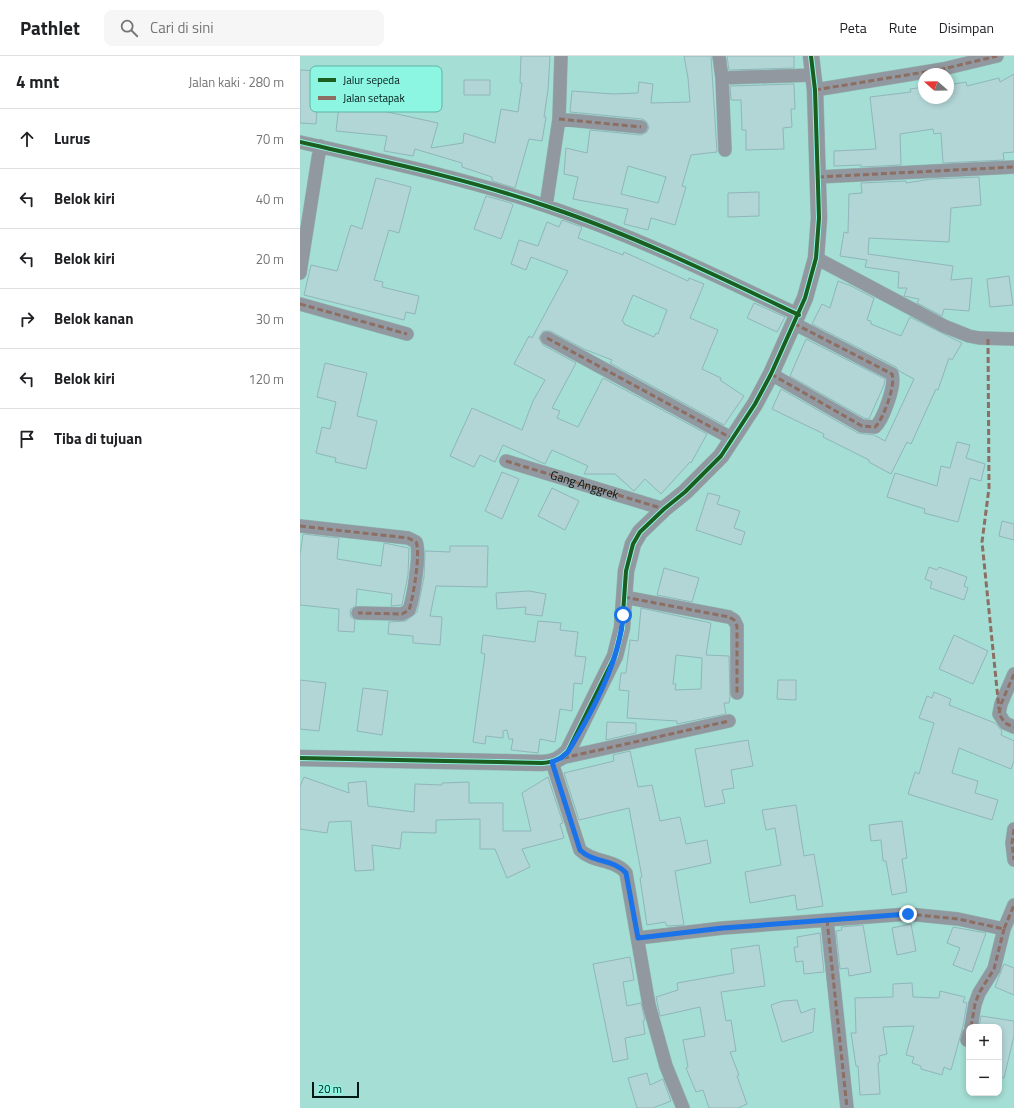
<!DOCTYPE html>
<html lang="id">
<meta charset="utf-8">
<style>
body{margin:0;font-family:"Titillium Web",sans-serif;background:#f6f6f6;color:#202124}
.controls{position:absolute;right:12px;bottom:12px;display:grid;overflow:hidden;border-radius:8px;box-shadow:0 2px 6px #0003}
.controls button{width:36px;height:36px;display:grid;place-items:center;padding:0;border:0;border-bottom:1px solid #e0e0e0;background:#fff;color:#202124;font:20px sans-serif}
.compass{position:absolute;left:618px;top:12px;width:36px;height:36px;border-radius:50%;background:#fff;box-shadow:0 2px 6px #0003;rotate:290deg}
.scale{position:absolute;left:12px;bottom:10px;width:47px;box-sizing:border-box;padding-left:4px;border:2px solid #021814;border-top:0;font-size:11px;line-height:14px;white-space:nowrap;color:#021814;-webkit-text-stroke:3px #8cf6e3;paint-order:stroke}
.stop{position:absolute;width:12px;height:12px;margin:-9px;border:3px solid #1a73e8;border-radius:50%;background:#fff}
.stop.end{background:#1a73e8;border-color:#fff;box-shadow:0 1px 4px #0008}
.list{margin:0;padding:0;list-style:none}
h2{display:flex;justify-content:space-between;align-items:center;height:52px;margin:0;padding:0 16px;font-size:17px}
h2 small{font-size:13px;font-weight:400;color:#757577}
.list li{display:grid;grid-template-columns:26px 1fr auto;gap:12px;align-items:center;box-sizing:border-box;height:60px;padding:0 16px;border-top:1px solid #e0e0e0}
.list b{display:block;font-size:15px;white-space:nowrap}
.list em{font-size:13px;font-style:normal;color:#757577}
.icon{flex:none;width:22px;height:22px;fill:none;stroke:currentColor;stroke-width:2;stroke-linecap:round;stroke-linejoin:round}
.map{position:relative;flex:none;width:714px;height:1052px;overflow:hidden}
header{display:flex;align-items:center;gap:24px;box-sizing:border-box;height:56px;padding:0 20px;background:#fff;border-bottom:1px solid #e0e0e0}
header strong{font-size:19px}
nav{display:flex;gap:22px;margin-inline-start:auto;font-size:14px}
.search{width:280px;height:36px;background:#f6f6f6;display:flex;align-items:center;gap:10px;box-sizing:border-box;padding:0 14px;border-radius:8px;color:#757577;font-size:15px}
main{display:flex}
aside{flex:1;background:#fff}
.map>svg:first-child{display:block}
</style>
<header>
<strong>Pathlet</strong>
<div class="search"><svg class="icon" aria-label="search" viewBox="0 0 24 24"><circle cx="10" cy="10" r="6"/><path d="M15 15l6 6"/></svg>Cari di sini</div>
<nav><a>Peta</a><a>Rute</a><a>Disimpan</a></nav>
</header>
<main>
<aside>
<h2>4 mnt<small>Jalan kaki · 280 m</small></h2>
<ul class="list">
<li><svg class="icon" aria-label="ahead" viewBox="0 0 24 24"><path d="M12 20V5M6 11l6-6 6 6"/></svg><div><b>Lurus</b></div><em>70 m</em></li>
<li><svg class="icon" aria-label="left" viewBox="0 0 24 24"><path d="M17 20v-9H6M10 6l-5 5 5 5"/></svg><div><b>Belok kiri</b></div><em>40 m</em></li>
<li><svg class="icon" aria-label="left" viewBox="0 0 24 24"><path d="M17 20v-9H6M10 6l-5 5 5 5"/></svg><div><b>Belok kiri</b></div><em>20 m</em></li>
<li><svg class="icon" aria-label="right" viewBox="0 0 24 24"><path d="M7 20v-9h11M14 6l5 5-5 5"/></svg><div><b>Belok kanan</b></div><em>30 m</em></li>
<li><svg class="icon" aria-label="left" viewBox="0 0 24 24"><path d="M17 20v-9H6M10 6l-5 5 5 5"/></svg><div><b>Belok kiri</b></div><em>120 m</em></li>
<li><svg class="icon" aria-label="arrive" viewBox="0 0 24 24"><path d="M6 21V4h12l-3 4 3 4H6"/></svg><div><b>Tiba di tujuan</b></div></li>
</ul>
</aside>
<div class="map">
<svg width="714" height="1052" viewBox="0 0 714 1052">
<rect width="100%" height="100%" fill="#a4ded4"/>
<!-- building -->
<path fill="#b2d5d6" stroke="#8fb6bb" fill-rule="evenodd" d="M221 0H250L248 34 244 61H246L242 85 229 83 215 132 192 125V121L162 111V107L115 93 113 100 84 95 87 80 36 75 43 15 79 19 75 48 84 49 83 55 138 67 131 92 163 87 164 77 195 87 201 53 218 56 222 27H220Z
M384 0H411L417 96 391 99 382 130 386 131 375 169 351 162 348 174 324 168 328 153 273 143 278 121 264 118 266 92 287 97 290 74 341 79 347 76 349 71 346 65 342 63 270 56 272 35 313 38 338 37 339 26 353 28 351 47 390 46 388 22ZM328 110 366 121 358 147 321 138Z
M427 0H494V12L429 14Z
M0 14 20 15 16 68 0 67Z
M714 18V96L703 97 704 104 643 107 641 77 634 78 633 73 600 78 601 109 561 111V109L534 110V95L576 93 570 41 611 36 610 33 624 31V42H648V29L666 26 667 30 699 22 700 26Z
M164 24H190V39H164Z
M494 28 495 53H491L492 71 483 72 484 93 446 94V74H442L441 44H431L430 30Z
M679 121 681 149 651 152 649 186 569 182 568 198 653 210 651 224 672 222 669 255 644 253 642 260 617 247 619 243 604 240 607 232H598L599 216 565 211 567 204 540 200 544 176 548 177 549 138 562 137 561 127 606 125V127L631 123Z
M76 122 111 131 99 177 89 174 74 224 83 226 82 231 119 240 115 258 106 256 104 264 4 239 11 209 37 215 51 169 62 173Z
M459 136V160L428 161V137Z
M186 140 211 147 213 149 201 183 174 173Z
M262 164 282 171 278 182 323 199 324 196 388 225 389 222 404 228 390 262 418 274 402 313 421 322 420 324 444 340 424 369 310 307 312 304 284 293 250 275H243L239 282 243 289 276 307 252 352 260 355 257 362 278 371 303 322 407 378 391 407 390 406 361 438 345 423 334 435 315 418H284L288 410 252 394 245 408 203 389 195 406 180 399 174 411 150 400 172 352 222 374 233 345 245 324 214 308 229 280 232 282 268 215 231 201 226 214 211 208 219 184 238 190 247 166 259 171ZM333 239 367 254 358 278 356 277 354 281 324 268V266L322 265Z
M709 220 713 249 690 251 687 223Z
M538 225 551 230 574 242 567 264 571 265V268L601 280 610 261 662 287 652 304 649 302 638 334 636 333 611 388 607 386 591 418 569 406V404L523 381 524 378 472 353 481 333 558 377 574 379 585 385 614 323 599 315 596 311 512 268 522 248 530 252Z
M454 247 485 261 477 276 447 262Z
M506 283 585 323 584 329 569 363 564 362 490 320Z
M25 307 67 317 57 360 77 365 66 413 35 406 36 402 16 397 22 371 30 373 36 346 17 341Z
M657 386 670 389 666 402 685 408 681 425 670 422 658 466 624 457 625 453 587 441 595 417 637 430 641 410 650 412Z
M202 416 219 423 202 463 185 455Z
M252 432 279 445 265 474 238 460Z
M408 437 420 440 417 448 440 455 434 472 445 476 441 489 396 474Z
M702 465 714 468V484L699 480Z
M3 478 39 482 37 503 81 510 84 487 109 492 108 519 102 549 91 550 92 538 57 533 56 550 51 553 50 556 51 561 55 564 54 576 38 575 39 553 0 549V499Z
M150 490H188L187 531 136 530 130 560 142 561 140 589 113 587V580L88 578 89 566 106 565 117 556 124 521 125 495 150 496Z
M629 511 637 514 639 511 667 521 664 530 668 532 664 544 630 532 632 526 625 523Z
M364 512 399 522 392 546 357 539Z
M229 535 246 538 242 560 225 558 226 551 197 553 196 537Z
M341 552 411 567 406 599 429 600 430 641 429 647H424L426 658 377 668V665L327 662 329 635 319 634 321 617H326L330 584 338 585ZM376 599 402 602 401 633 375 634 376 628H373Z
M238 565 261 567 260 574 278 576 275 600 286 601 282 628 274 627 272 655 260 653 255 686 240 683 238 697 211 694 213 683H209L207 674 203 675V682L186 680 185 688 173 686 185 598 181 597 183 579 235 586Z
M654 579 688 595 673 628 639 613Z
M0 624 26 627 19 675 0 673Z
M478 624H496V644L477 643Z
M63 632 88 635 82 679 57 675Z
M634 636 651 643 649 649 695 667 702 675 701 679 714 685V705L711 713 659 692 652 717 678 725 675 737 698 744 692 764 608 738 615 716 619 718 634 667 619 662 627 640 632 642Z
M307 666 336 667V677L306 684Z
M448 684 453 710 431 714 434 732 422 734 425 747 405 751 395 693Z
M330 695 338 731 352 729 360 765 380 761 386 788 407 784 411 807 375 815 384 869 367 870 365 866 347 869 340 822 342 821 329 752 279 764 264 717 314 705 313 699Z
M4 721 49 737 48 727 66 725 68 750 114 756 115 728 142 729V727L169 726V747H203V775H231L222 737 248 721 263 767 260 768 264 782 222 793 230 811 207 822 195 793H180V763L136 764V777L102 776 100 793 72 789 74 814 55 815 51 765 29 766 27 777 0 773V730Z
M496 749 504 800 514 798 523 850 497 854 495 839 450 847 445 816 481 809 475 772 466 774 462 754Z
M602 765 607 802 602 803 607 836 592 839 586 805H583L581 784 571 785 569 769Z
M611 868 616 895 597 899 592 872Z
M563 869 571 916 549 920 548 912 540 913 536 875 542 874 541 871Z
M653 871 686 877 672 916 653 909 660 892 647 887Z
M520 877 524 916 504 918 503 905 496 906 494 891H498L497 881Z
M459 889 465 930 421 936 426 965 431 964 436 995 430 996 439 1019 437 1020 447 1048 438 1052H409L403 1034 396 1036 386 1012 388 1011 383 984 405 980 400 951 360 960 356 941 378 934 377 927 434 917 431 893Z
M330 901 334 924 323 926 327 950 341 947 345 964 343 965 345 978 325 982 328 1003 313 1006 293 908Z
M704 908 714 912V939L695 931Z
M612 927 613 941 639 942 640 935 665 941 663 946 667 947 663 970 651 1014 644 1011 642 1019 621 1013V1010L612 1007 614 1001 606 999 614 970 583 971 587 998 579 1000 580 1006 578 1007 580 1038 560 1039 558 1010H556L551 977H556L555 942 593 941V928Z
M497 944 501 957 515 952 513 976 482 986 471 949 483 945Z
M681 960 714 965V980L704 1022 699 1021V971H679Z
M347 1017 350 1029 363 1023 371 1045 353 1052H337L328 1022Z"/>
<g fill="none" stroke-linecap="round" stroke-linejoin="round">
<defs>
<path id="minor" d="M419 0 422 22 425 94
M422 22 513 19
M515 34 643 13 697 0
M259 63 341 71
M0 86C83 105 168 123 249 151 335 180 417 220 499 259
M518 121 714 111
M246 150 259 63 261 0
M516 202 644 270 669 280 679 282 714 283
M0 217 20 90
M0 248 107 278
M247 282 433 383
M471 318 562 370 575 371C583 364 596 329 592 318L495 268
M206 405 364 453
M0 470 108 482 116 486C121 496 113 543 109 554L102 558 58 557
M324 541 429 561 434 564 437 570V637
M714 618 701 648 699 658 705 667 714 671
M261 702 429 665
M252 706 280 794C293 807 315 803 326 817L349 949 366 1010 383 1052
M714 773 712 787 714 804
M527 864 547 1052
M338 882 423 872 608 858 658 863 704 873 714 849
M671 971 675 948 679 937 694 913 704 873
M667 984 669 977"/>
<path id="tertiary" d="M0 702 242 707C253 706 260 704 268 695L315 600 322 572 326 515 333 488 340 476 364 453 385 436 421 400 455 348 471 318 505 242 516 202 519 162 515 34 511 0"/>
</defs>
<!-- minor casing -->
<use href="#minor" stroke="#8fb9b2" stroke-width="14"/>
<!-- tertiary casing -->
<use href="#tertiary" stroke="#8fb9b2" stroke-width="17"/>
<!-- minor -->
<use href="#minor" stroke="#92989f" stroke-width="13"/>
<!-- tertiary -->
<use href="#tertiary" stroke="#92989f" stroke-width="16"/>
<!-- quiet -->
<g stroke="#8d6e63" stroke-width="3" stroke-dasharray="6 3" stroke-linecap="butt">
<path d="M515 34 643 13 697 0"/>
<path d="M259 63 341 71"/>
<path d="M518 121 714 111"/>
<path d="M0 248 107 278"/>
<path d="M247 282 433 383"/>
<path d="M688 283 689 432 682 486 699 653"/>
<path d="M471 318 562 370 575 371C583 364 596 329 592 318L495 268"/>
<path id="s1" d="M206 405 364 453"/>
<path d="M0 470 108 482 116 486C121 496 113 543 109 554L102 558 58 557"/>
<path d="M324 541 429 561 434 564 437 570V637"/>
<path d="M714 618 701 648 699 658 705 667 714 671"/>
<path d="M263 702 429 665"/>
<path d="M714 773 712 787 714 804"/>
<path d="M527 864 547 1052"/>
<path d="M338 882 423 872 608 858 658 863 704 873 714 849"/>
<path d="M671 971 675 948 679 937 694 913 704 873"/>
<path d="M667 984 669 977"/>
</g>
<defs>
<path id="cycleway" d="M0 86C83 105 168 123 249 151 335 180 417 220 499 259
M0 702 242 707C253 706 260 704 268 695L315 600 322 572 326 515 333 488 340 476 364 453 385 436 421 400 455 348 471 318 505 242 516 202 519 162 515 34 511 0"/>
</defs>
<!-- cycleway casing -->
<use href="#cycleway" stroke="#8cf6e3" stroke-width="6"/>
<!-- cycleway -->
<use href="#cycleway" stroke="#1b5e20" stroke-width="4"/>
</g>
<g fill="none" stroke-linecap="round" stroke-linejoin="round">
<!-- route -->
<path stroke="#1a73e8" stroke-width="5" d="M323 559C320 605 292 656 268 696L261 702 252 706 280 794C293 807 314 803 326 817L338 882 423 872 608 858"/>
</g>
<g text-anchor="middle" stroke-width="4" stroke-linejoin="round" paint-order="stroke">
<!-- street labels -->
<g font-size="12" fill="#021814" stroke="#8cf6e3">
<text dy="4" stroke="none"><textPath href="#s1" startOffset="82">Gang Anggrek</textPath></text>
</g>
</g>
<!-- legend -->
<rect x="10" y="10" width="132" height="46" rx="6" fill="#8cf6e3" stroke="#63b3a5" stroke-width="1"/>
<rect x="18" y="22" width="18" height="4" fill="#1b5e20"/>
<rect x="18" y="40" width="18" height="4" fill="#8d6e63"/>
<g font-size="11" fill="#021814">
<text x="43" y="28">Jalur sepeda</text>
<text x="43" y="46">Jalan setapak</text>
</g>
</svg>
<div class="controls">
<button>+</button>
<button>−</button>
</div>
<svg class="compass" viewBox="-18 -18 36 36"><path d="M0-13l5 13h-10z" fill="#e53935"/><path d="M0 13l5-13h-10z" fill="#757577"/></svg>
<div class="scale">20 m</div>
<div class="stop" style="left:323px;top:559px"></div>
<div class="stop end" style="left:608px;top:858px"></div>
</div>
</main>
